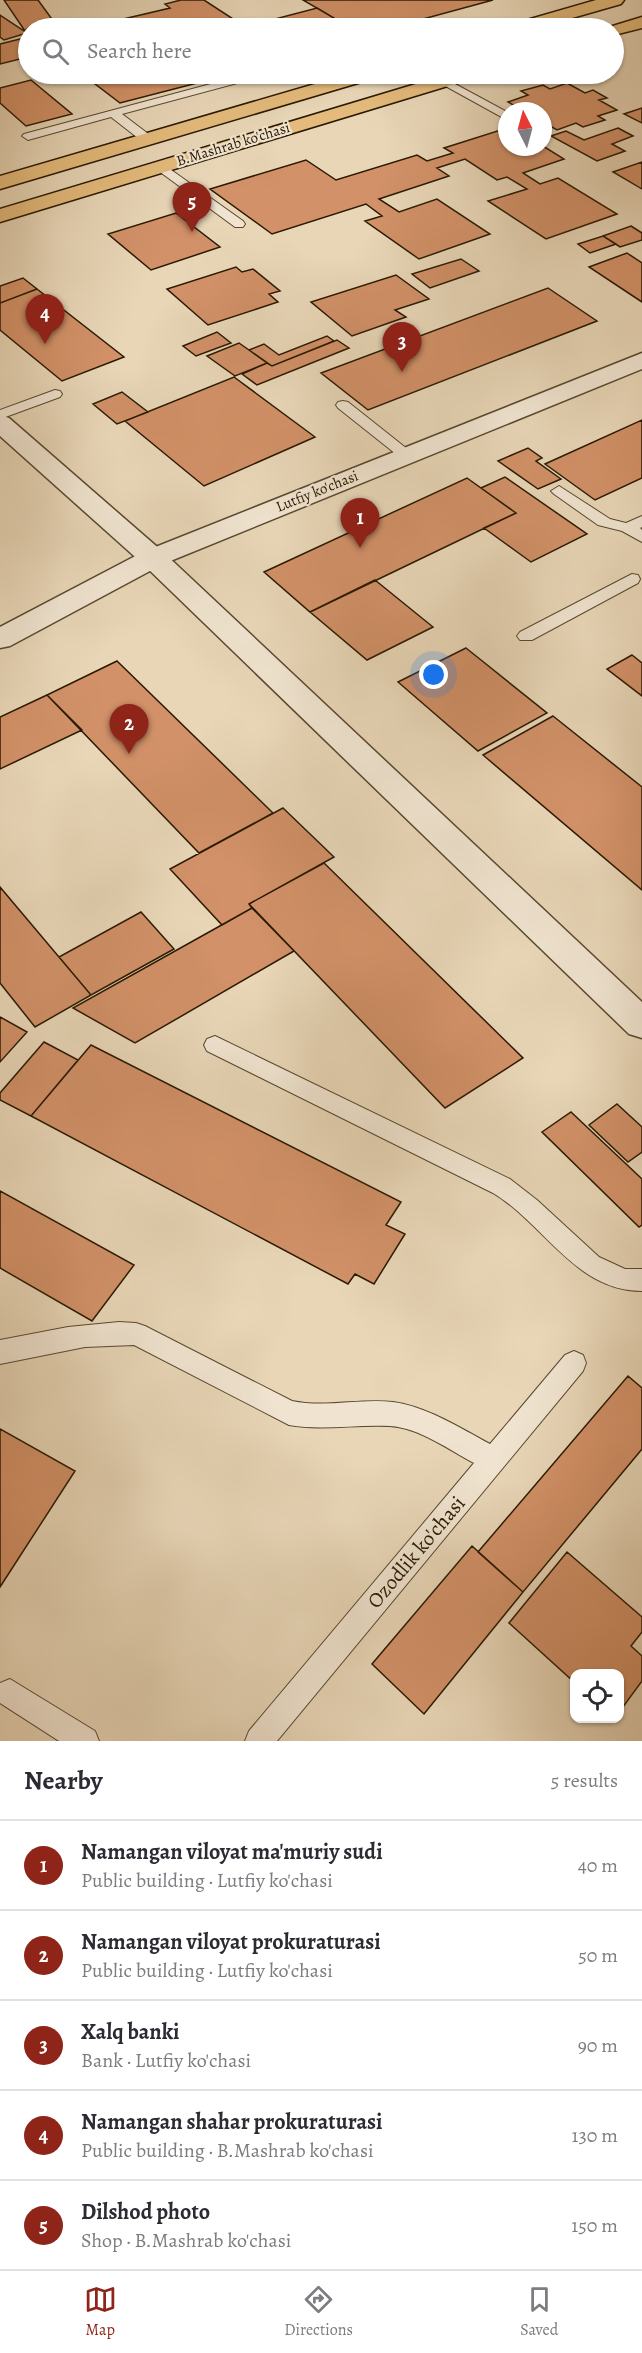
<!DOCTYPE html>
<meta charset="utf-8">
<style>
body{margin:0;font-family:Alegreya,serif;background:#f7f7f7;color:#2b2b33}
.controls{position:absolute;right:18px;bottom:18px;display:grid;overflow:hidden;border-radius:12px;box-shadow:0 2px 4px #0004}
.controls button{width:54px;height:54px;display:grid;place-items:center;padding:0;border:0;border-bottom:2px solid #e1e1e2;background:#fff;color:#2b2b33;font:30px sans-serif}
.compass{position:absolute;left:498px;top:102px;width:54px;height:54px;border-radius:50%;background:#fff;box-shadow:0 2px 4px #0004;rotate:354deg}
.you{position:absolute;left:434px;top:675px;width:21px;height:21px;margin:-15px;border:4px solid #fff;border-radius:50%;background:#1a73e8;box-shadow:0 0 0 9px #1a73e833}
.badge{display:grid;place-items:center;width:39px;height:39px;border-radius:50%;background:#8f2418;color:#fff;font-size:20px;font-weight:700}
.pin{position:absolute;translate:-50% -50px;filter:drop-shadow(0 2px 3px #0008)}
.pin::after{content:'';position:absolute;top:32px;width:21px;height:18px;background:inherit;clip-path:polygon(0 0,100% 0,50% 100%)}
.list{margin:0;padding:0;list-style:none}
h2{display:flex;justify-content:space-between;align-items:center;height:78px;margin:0;padding:0 24px;font-size:26px}
h2 small{font-size:20px;font-weight:400;color:#7c7c81}
.list li{display:grid;grid-template-columns:39px 1fr auto;gap:18px;align-items:center;box-sizing:border-box;height:90px;padding:0 24px;border-top:2px solid #e1e1e2}
.list b{display:block;font-size:22px;white-space:nowrap}
.list p{margin:0;font-size:20px;white-space:nowrap;color:#7c7c81}
.list em{font-size:20px;font-style:normal;color:#7c7c81}
.icon{flex:none;width:33px;height:33px;fill:none;stroke:currentColor;stroke-width:2;stroke-linecap:round;stroke-linejoin:round}
.map{position:relative;flex:none;width:642px;height:1741px;overflow:hidden}
.search{position:absolute;background:#fff;box-shadow:0 2px 4px #0004;left:18px;right:18px;top:18px;height:66px;display:flex;align-items:center;gap:15px;box-sizing:border-box;padding:0 21px;border-radius:33px;color:#7c7c81;font-size:22px}
.sheet{height:528px;background:#fff}
nav{display:flex;justify-content:space-around;align-items:center;box-sizing:border-box;height:84px;border-top:2px solid #e1e1e2;background:#fff;font-size:16px;color:#7c7c81}
nav a{display:grid;justify-items:center;gap:3px}
nav .on{color:#8f2418}
.map>svg:first-child{display:block}
</style>
<div class="map">
<svg width="642" height="1741" viewBox="0 0 642 1741">
<rect width="100%" height="100%" fill="#e8d6b7"/>
<filter id="stains"><feTurbulence type="fractalNoise" baseFrequency=".00333" numOctaves="4"/><feColorMatrix values="0 0 0 0 .2 0 0 0 0 .09 0 0 0 0 .02 0 0 0 .5 -.17"/></filter>
<radialGradient id="worn" r=".72"><stop offset=".6" stop-color="#630" stop-opacity="0"/><stop offset="1" stop-color="#630" stop-opacity=".3"/></radialGradient>
<!-- building -->
<path fill="#d29168" stroke="#291902" stroke-width="1.5" d="M4 0H38L57 26 28 28 25 31Z
M181 0H204L247 28H201L189 20 155 28H85L170 8 165 4Z
M303 0H493L390 28H351Z
M317 8 344 24 329 28H263L256 24Z
M0 15 27 33 4 40 0 37Z
M28 37V57L0 64V44Z
M82 74H129L132 76 141 74H232L120 103Z
M31 80 72 114 26 126 0 103V88Z
M567 83 585 93 593 90 607 98 599 100 617 110 598 116 605 120 583 127 576 123 557 130 543 122V111H523L508 102 528 95 521 91 543 85 550 89Z
M642 108V123L624 114Z
M507 128V147L543 146 564 159 523 173 540 184 558 178 617 214 546 239 488 201 527 189 507 177 497 180 465 159 437 168 449 176 379 199 399 212 437 199 490 234 419 259 365 221 382 216 366 204 272 234 210 189 306 160 336 180 417 155 427 161 453 153 444 148Z
M618 128 633 136 612 144 625 151 597 161 551 136 566 131 584 140Z
M642 162V189L613 172Z
M176 213 220 247 151 270 108 234Z
M631 226 642 233V240L620 247 603 236Z
M603 236 616 244 590 253 578 244Z
M627 253 642 263V302L589 267Z
M461 259 479 271 430 288 412 274Z
M236 267 242 272 253 269 280 291 269 294 278 302 208 325 167 289Z
M396 275 429 299 395 310 406 317 352 336 311 302Z
M23 278 37 289 0 303V286Z
M548 288 597 321 368 410 321 373Z
M37 289 124 357 62 381 0 330V303Z
M217 332 231 343 196 356 183 346Z
M327 336 334 341 272 366 249 350 264 344 279 355Z
M337 340 349 348 257 385 242 374 267 363 272 366Z
M239 343 249 350 267 363 235 376 207 356Z
M234 377 315 437 204 486 125 421Z
M122 392 148 412 117 424 93 404Z
M642 420V478L595 500 545 464Z
M528 448 542 458 536 461 561 479 538 489 498 461Z
M505 477 587 534 531 562 484 528 516 513 481 488Z
M467 478 516 513 310 612 264 572Z
M375 580 433 627 367 660 310 612Z
M466 648 547 713 478 751 398 682Z
M632 655 642 663V696L607 669Z
M117 661 273 813 199 853 47 695Z
M47 695 82 730 0 769V717Z
M553 716 642 787V890L483 755Z
M283 808 334 857 249 904 252 908 222 925 170 869Z
M324 863 523 1058 445 1108 249 904Z
M0 887 91 995 35 1027 0 983Z
M252 908 294 951 135 1043 73 1008Z
M141 912 174 949 91 995 59 957Z
M0 1017 27 1032 0 1062Z
M44 1042 78 1060 31 1116 0 1100V1093Z
M91 1045 401 1202 386 1225 405 1234 374 1284 355 1274 348 1284 31 1116Z
M617 1104 642 1127V1152L628 1162 589 1125Z
M571 1112 642 1179V1225L639 1227 542 1132Z
M0 1191 134 1265 92 1321 0 1268Z
M628 1376 642 1388V1449L523 1592 478 1552Z
M0 1429 75 1471 0 1587Z
M472 1546 523 1592 424 1714 372 1664Z
M567 1552 642 1617V1632L631 1646 642 1656V1681L620 1711V1674H574V1682L509 1623Z"/>
<g fill="none" stroke-linecap="round" stroke-linejoin="round">
<defs>
<path id="service" d="M248 74H265L263 76 122 114 151 136V142H143L111 117 28 140 22 136 24 134Z
M568 74H581L585 77 579 80Z
M444 78 507 112V120L440 83 438 81Z
M160 162 243 221 245 224 243 227H235L156 169V163Z
M55 390 60 391 62 394 60 397 0 419V410Z
M343 401 348 402 411 452 414 455 411 458H401L338 408 336 405 338 402Z
M559 486 610 519 626 523 642 516V527L640 528 642 530V542L622 531 598 525 554 494 551 491Z
M632 574 638 575 640 579 638 583 532 640H520L517 636 520 632Z
M215 1036 510 1179 537 1200 599 1257 625 1269H642V1291C575 1291 545 1224 493 1193L207 1051 204 1045 207 1039Z
M119 1322 136 1323 145 1326 292 1401C326 1408 360 1398 393 1402 428 1407 460 1428 490 1444L565 1355 574 1351 583 1355 586 1363 583 1371 277 1741H245L249 1731 474 1463C449 1450 420 1428 390 1426 356 1424 323 1431 289 1425L134 1345 85 1347 0 1364V1340L68 1327Z
M10 1679 95 1731 99 1741H59L0 1703V1683Z"/>
<path id="minor" d="M0 415 9 418 163 552 642 1002V1038L629 1034 143 564 0 436Z"/>
<path id="tertiary" d="M642 353V369L163 564 10 646 0 648V627L143 552Z"/>
<path id="primary" d="M596 0H624L621 4 537 28H510L513 24Z
M642 17V28L614 35V28H606Z
M349 74H377L375 78 0 189V176Z
M449 74H476L474 78 0 222V209Z"/>
</defs>
<!-- service casing -->
<use href="#service" stroke="#59482f" stroke-width="2"/>
<!-- minor casing -->
<use href="#minor" stroke="#59482f" stroke-width="3"/>
<!-- tertiary casing -->
<use href="#tertiary" stroke="#59482f" stroke-width="3"/>
<!-- primary casing -->
<use href="#primary" stroke="#291902" stroke-width="3"/>
<!-- service -->
<use href="#service" fill="#f0e4d0" fill-rule="evenodd"/>
<!-- minor -->
<use href="#minor" fill="#f0e4d0" fill-rule="evenodd"/>
<!-- tertiary -->
<use href="#tertiary" fill="#f0e4d0" fill-rule="evenodd"/>
<!-- primary -->
<use href="#primary" fill="#e4bb7c" fill-rule="evenodd"/>
</g>
<g text-anchor="middle" stroke-width="4.5" stroke-linejoin="round" paint-order="stroke">
<!-- far-street labels -->
<g font-size="15" fill="#291902" stroke="#f0e4d0">
<text transform="translate(233 144) rotate(-17)" y="5">B.Mashrab ko'chasi</text>
<text transform="translate(317 491) rotate(-22)" y="5">Lutfiy ko'chasi</text>
</g>
<!-- near-street labels -->
<g font-size="21" fill="#291902" stroke="#f0e4d0">
<text transform="translate(416 1552) rotate(-50)" y="7">Ozodlik ko'chasi</text>
</g>
</g>
<rect width="100%" height="100%" filter="url(#stains)"/>
<rect width="100%" height="100%" fill="url(#worn)"/>
</svg>
<div class="controls">
<button><svg class="icon" aria-label="locate" viewBox="0 0 24 24"><circle cx="12" cy="12" r="6"/><path d="M12 2v4M12 18v4M2 12h4M18 12h4"/></svg></button>
</div>
<svg class="compass" viewBox="-18 -18 36 36"><path d="M0-13l5 13h-10z" fill="#e53935"/><path d="M0 13l5-13h-10z" fill="#7c7c81"/></svg>
<div class="you"></div>
<div class="pin badge" style="left:360px;top:548px">1</div>
<div class="pin badge" style="left:129px;top:754px">2</div>
<div class="pin badge" style="left:402px;top:372px">3</div>
<div class="pin badge" style="left:45px;top:344px">4</div>
<div class="pin badge" style="left:192px;top:232px">5</div>
<div class="search"><svg class="icon" aria-label="search" viewBox="0 0 24 24"><circle cx="10" cy="10" r="6"/><path d="M15 15l6 6"/></svg>Search here</div>
</div>
<section class="sheet">
<h2>Nearby<small>5 results</small></h2>
<ul class="list">
<li><span class="badge">1</span><div><b>Namangan viloyat ma'muriy sudi</b><p>Public building · Lutfiy ko'chasi</p></div><em>40 m</em></li>
<li><span class="badge">2</span><div><b>Namangan viloyat prokuraturasi</b><p>Public building · Lutfiy ko'chasi</p></div><em>50 m</em></li>
<li><span class="badge">3</span><div><b>Xalq banki</b><p>Bank · Lutfiy ko'chasi</p></div><em>90 m</em></li>
<li><span class="badge">4</span><div><b>Namangan shahar prokuraturasi</b><p>Public building · B.Mashrab ko'chasi</p></div><em>130 m</em></li>
<li><span class="badge">5</span><div><b>Dilshod photo</b><p>Shop · B.Mashrab ko'chasi</p></div><em>150 m</em></li>
</ul>
</section>
<nav>
<a class="on"><svg class="icon" aria-label="map" viewBox="0 0 24 24"><path d="M3 6l6-2 6 2 6-2v14l-6 2-6-2-6 2zM9 4v14M15 6v14"/></svg>Map</a>
<a><svg class="icon" aria-label="directions" viewBox="0 0 24 24"><path d="M12 3l9 9-9 9-9-9zM9 14v-3h6M13 9l2 2-2 2"/></svg>Directions</a>
<a><svg class="icon" aria-label="saved" viewBox="0 0 24 24"><path d="M7 4h10v16l-5-4-5 4z"/></svg>Saved</a>
</nav>
